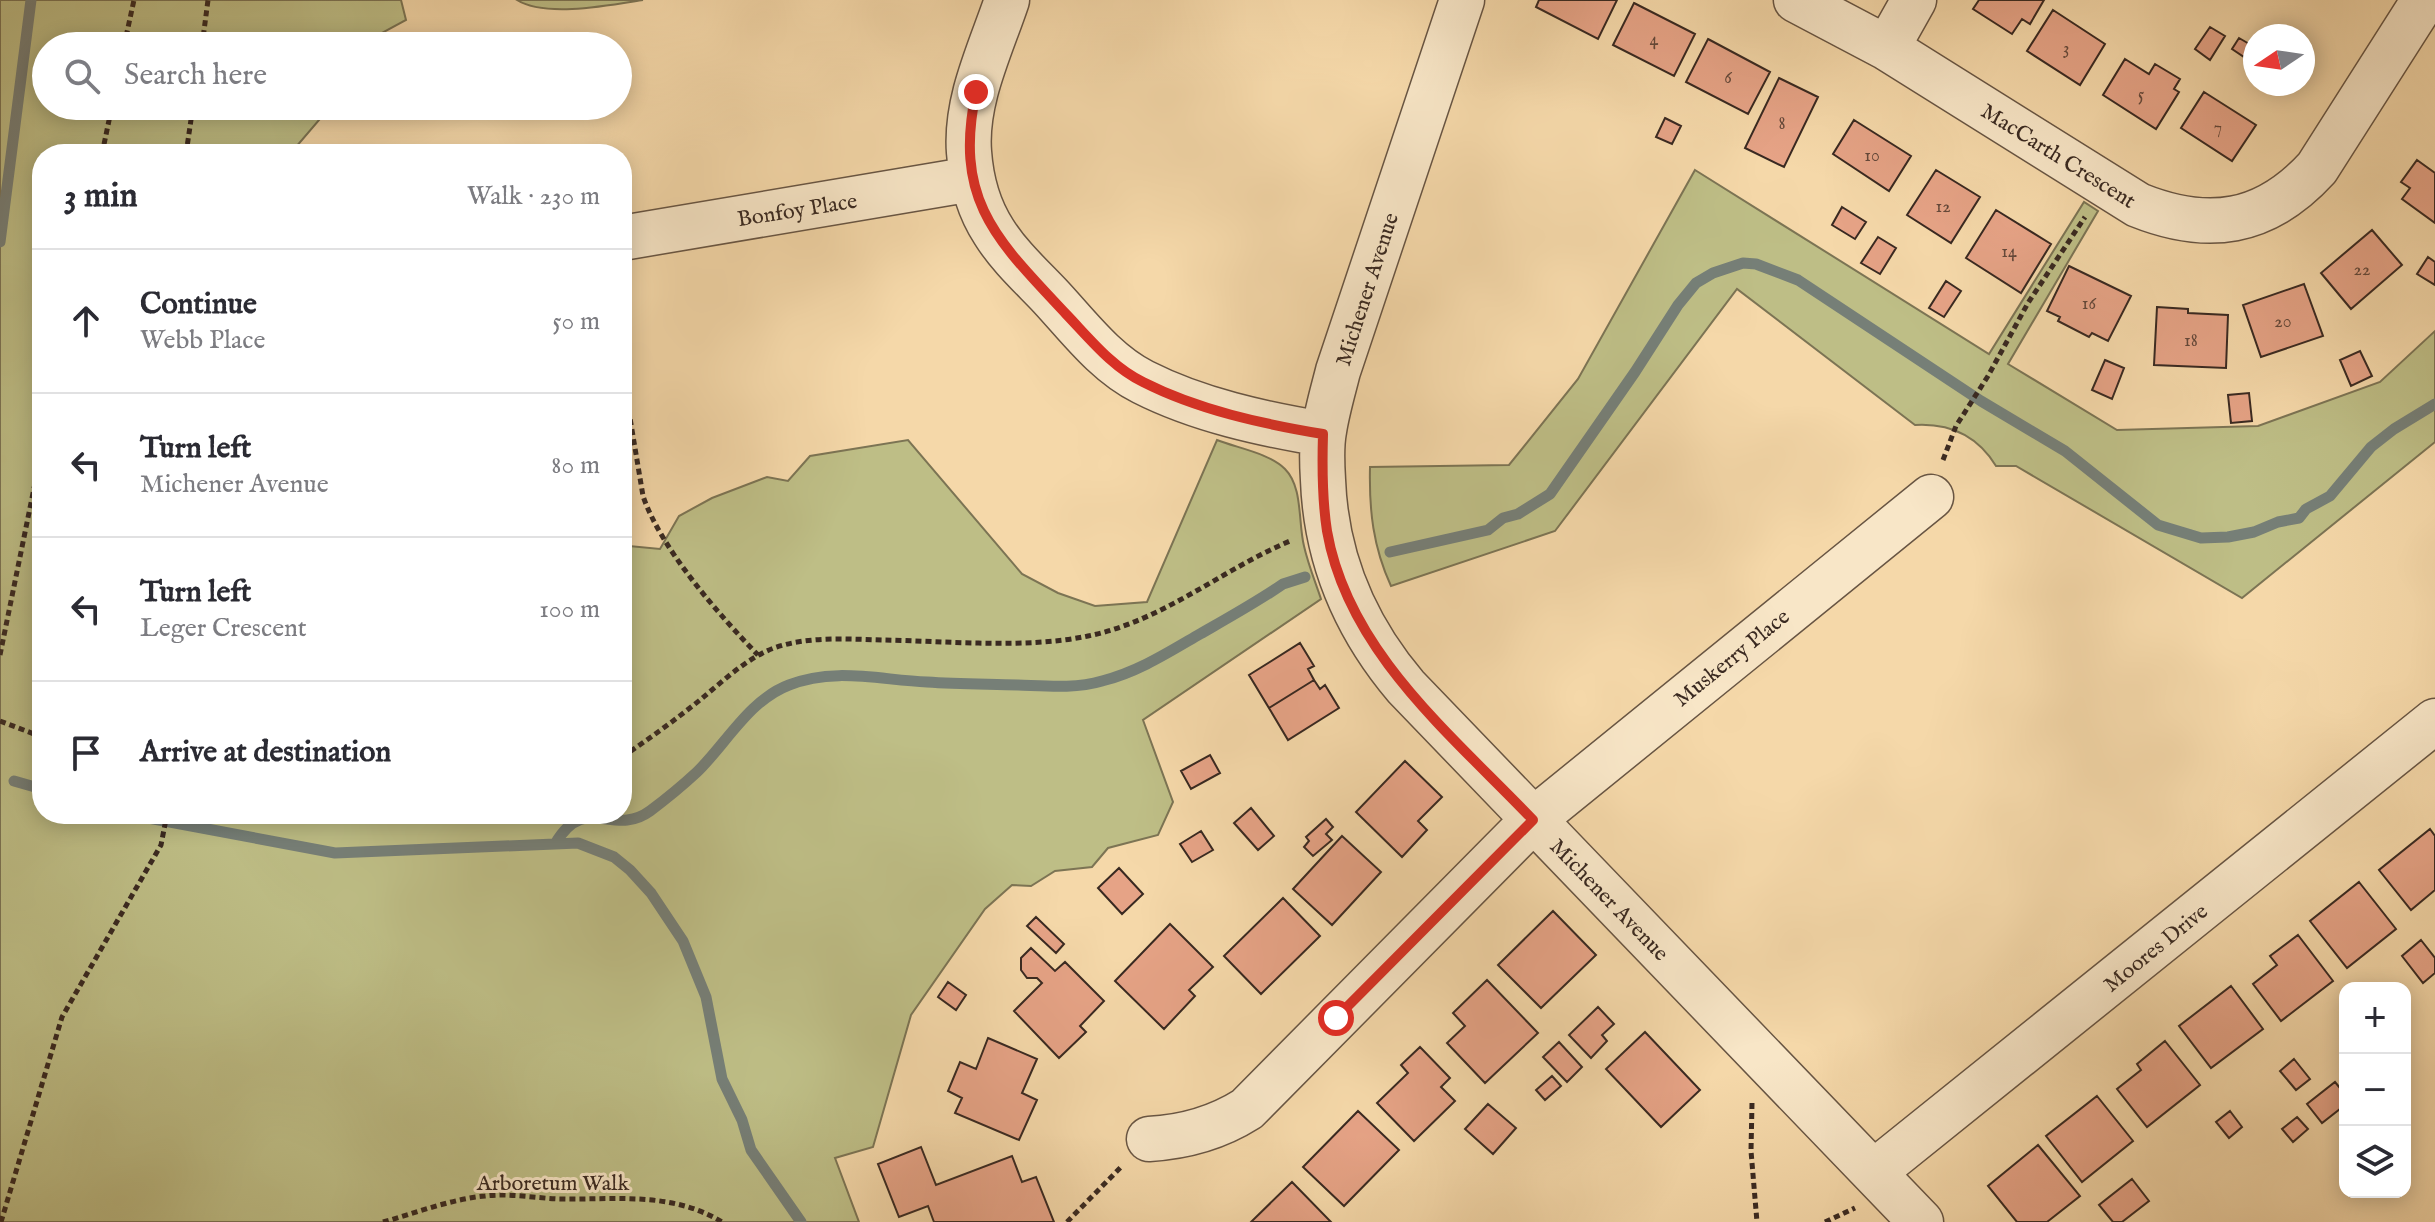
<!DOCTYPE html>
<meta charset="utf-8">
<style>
body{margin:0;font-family:"IM FELL English",serif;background:#f7f7f7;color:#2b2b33}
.controls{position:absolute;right:24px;bottom:24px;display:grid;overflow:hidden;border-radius:16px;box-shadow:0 4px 20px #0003}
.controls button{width:72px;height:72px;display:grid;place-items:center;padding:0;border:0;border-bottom:2px solid #e1e1e2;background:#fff;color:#2b2b33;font:40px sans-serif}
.compass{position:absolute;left:2243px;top:24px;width:72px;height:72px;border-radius:50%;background:#fff;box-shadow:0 4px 20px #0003;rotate:257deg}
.stop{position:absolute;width:24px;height:24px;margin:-18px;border:6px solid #d93025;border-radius:50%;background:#fff}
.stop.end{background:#d93025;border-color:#fff;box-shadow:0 2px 8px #0008}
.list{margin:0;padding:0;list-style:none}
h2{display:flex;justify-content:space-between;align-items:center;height:104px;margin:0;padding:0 32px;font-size:34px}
h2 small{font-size:26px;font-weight:400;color:#7c7c81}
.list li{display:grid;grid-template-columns:52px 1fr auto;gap:24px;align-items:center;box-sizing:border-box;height:144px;padding:0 32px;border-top:2px solid #e1e1e2}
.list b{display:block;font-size:30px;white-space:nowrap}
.list p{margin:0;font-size:26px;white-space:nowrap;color:#7c7c81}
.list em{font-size:26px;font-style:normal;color:#7c7c81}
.icon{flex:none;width:44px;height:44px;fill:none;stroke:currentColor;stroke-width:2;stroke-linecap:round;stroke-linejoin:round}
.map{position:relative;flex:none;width:2435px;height:1222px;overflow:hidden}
.search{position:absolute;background:#fff;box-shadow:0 4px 20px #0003;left:32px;top:32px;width:600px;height:88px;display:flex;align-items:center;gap:20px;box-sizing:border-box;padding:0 28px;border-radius:44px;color:#7c7c81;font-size:30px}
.panel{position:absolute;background:#fff;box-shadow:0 4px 20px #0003;left:32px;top:144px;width:600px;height:680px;border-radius:32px}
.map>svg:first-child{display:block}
</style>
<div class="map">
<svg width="2435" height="1222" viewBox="0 0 2435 1222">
<rect width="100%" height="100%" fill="#f5d8a9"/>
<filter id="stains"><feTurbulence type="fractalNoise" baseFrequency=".0025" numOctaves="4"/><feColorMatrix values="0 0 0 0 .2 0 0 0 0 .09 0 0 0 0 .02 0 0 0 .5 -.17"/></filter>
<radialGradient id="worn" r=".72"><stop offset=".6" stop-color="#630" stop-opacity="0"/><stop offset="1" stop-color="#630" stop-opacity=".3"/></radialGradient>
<!-- green -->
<path fill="#bebe86" stroke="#7c7454" stroke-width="2" d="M0 0H401L406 20 378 35V46H46V106H331L290 154H42V814H622V549L629 546 660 549 679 516 712 498 767 477 788 481 810 456 908 440 1022 574 1058 593 1095 606 1147 602 1217 440C1237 448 1269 453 1285 469 1303 487 1298 522 1304 546 1308 564 1315 581 1321 599L1143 720 1173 802 1158 835 1108 848 1092 867 1055 871 1031 886 1012 885 985 909 911 1015 873 1147 835 1158 859 1222H0Z
M517 0H643C611 5 545 18 517 0Z
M1695 170 1989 354 2084 202 2098 211 2008 364 2117 430 2258 426 2380 382 2435 331V442L2242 598 2016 466H1996C1977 435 1950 423 1915 425L1737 289 1555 531 1391 586C1373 547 1369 510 1370 467L1509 465 1578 379Z"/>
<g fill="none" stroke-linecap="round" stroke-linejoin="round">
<!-- stream -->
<path stroke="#767f77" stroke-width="11" d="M0 242 31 0
M1390 552 1488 530 1503 518 1518 514 1550 494 1635 372 1678 305 1696 283 1713 273 1743 263 1756 264 1798 280 1981 401 2065 451 2158 525 2201 538 2228 537 2254 532 2278 522 2299 518 2306 509 2330 496 2371 447 2394 429 2435 404
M14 781 42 789
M127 814 335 853 578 843 614 857 630 870 651 893 683 941 706 997 722 1079 742 1120 751 1150 801 1222
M555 844C585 792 613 838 650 811 666 799 683 785 697 772 726 744 749 700 789 685 834 667 880 680 927 682 957 684 987 684 1018 685 1046 686 1075 689 1102 681 1138 672 1169 652 1200 634 1228 618 1257 602 1283 584L1305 577"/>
</g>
<!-- building -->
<path fill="#e6a386" stroke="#392921" stroke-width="2" d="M1539 0H1617L1598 39 1536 7Z
M1979 0H2044L2030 24 2022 19 2012 34 1973 9Z
M1634 3 1695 34 1674 76 1613 45Z
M2053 10 2105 44 2080 85 2027 51Z
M2210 27 2225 36 2210 60 2195 49Z
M2239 38 2251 45 2244 57 2232 49Z
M1708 39 1770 72 1748 114 1686 82Z
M2125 59 2149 74 2155 64 2180 79 2174 89 2179 92 2156 129 2103 95Z
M1779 78 1818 97 1784 167 1745 148Z
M2204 92 2256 125 2232 161 2181 128Z
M1665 118 1681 126 1672 144 1656 137Z
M1854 120 1911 156 1889 191 1833 154Z
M2417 160 2435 173V223L2402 199 2410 188 2401 182Z
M1936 170 1980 197 1951 243 1907 215Z
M1842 207 1866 222 1855 239 1832 225Z
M1996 210 2051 244 2021 293 1966 258Z
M2372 230 2402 265 2351 309 2321 273Z
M1878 237 1896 248 1880 274 1861 263Z
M2428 257 2435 262V285L2417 274Z
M2069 266 2131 296 2108 341 2092 333 2089 337 2058 321 2060 317 2047 311Z
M1946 281 1961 291 1944 317 1929 308Z
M2304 284 2323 336 2261 357 2243 305Z
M2157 307 2188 309V313L2228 315 2226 368 2154 365Z
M2360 351 2372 376 2351 386 2340 360Z
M2105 360 2124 368 2112 399 2092 390Z
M2249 393 2252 421 2231 423 2228 395Z
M1300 643 1314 666 1308 669 1314 680 1269 708 1249 675Z
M1314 680 1320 689 1325 685 1339 708 1288 740 1269 708Z
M1210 755 1220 773 1191 789 1181 771Z
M1405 761 1442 797 1418 821 1427 830 1402 857 1356 812Z
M1251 808 1274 836 1258 850 1234 823Z
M1326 819 1333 827 1326 834 1332 840 1313 856 1304 847 1309 841 1306 837Z
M2430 829 2435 836V890L2411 910 2379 870Z
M1201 831 1213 850 1192 862 1180 844Z
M1342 836 1381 872 1332 925 1293 889Z
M1119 868 1143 894 1122 914 1098 888Z
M2359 882 2396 929 2347 968 2310 921Z
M1283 898 1320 936 1261 994 1224 956Z
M1553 911 1596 955 1541 1008 1498 965Z
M1036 917 1064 944 1056 953 1027 926Z
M1170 924 1213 967 1189 990 1195 996 1164 1029 1115 981Z
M2298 935 2333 981 2281 1021 2253 984 2277 965 2270 956Z
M2421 940 2435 958V973L2423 983 2402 956Z
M1031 948 1055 971 1065 962 1104 1001 1080 1026 1086 1032 1059 1058 1014 1011 1042 983 1037 978H1027L1021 970V958Z
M1487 980 1538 1033 1485 1083 1447 1043 1465 1026 1453 1013Z
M948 982 966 995 956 1010 938 997Z
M2231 986 2263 1029 2211 1068 2179 1026Z
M1598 1007 1614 1024 1602 1035 1607 1041 1591 1058 1569 1035Z
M1645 1032 1700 1090 1661 1127 1606 1069Z
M988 1038 1037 1059 1022 1093 1037 1100 1019 1140 955 1113 962 1098 948 1091 960 1062 976 1069Z
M2165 1041 2200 1085 2147 1127 2117 1089 2141 1070 2137 1064Z
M1559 1042 1582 1067 1567 1082 1543 1057Z
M1420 1047 1450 1078 1441 1087 1455 1101 1414 1141 1377 1103 1408 1073 1401 1065Z
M2294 1059 2310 1079 2296 1090 2280 1071Z
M1552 1076 1561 1086 1545 1100 1536 1090Z
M2335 1082 2345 1094V1105L2322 1123 2307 1104Z
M2097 1096 2133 1141 2082 1182 2046 1136Z
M1488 1104 1516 1128 1493 1154 1465 1129Z
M1358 1111 1399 1150 1344 1206 1303 1167Z
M2230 1111 2242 1127 2229 1138 2216 1122Z
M2297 1117 2308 1129 2293 1142 2282 1129Z
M2038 1145 2080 1196 2047 1222H2017L1988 1186Z
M921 1147 936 1185 1012 1156 1022 1182 1036 1177 1054 1222H934L928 1206 899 1217 878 1164Z
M2132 1179 2149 1201 2122 1222H2113L2099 1205Z
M1292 1182 1331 1222H1251Z"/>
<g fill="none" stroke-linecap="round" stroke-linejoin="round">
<defs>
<path id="minor" d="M1007 0C991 48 965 100 969 152 971 180 979 209 994 232 1009 256 1031 276 1050 296 1078 326 1105 363 1143 382 1198 410 1263 424 1323 434
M1462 0 1338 371C1333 391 1327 411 1324 431 1321 447 1322 464 1323 480 1326 560 1355 627 1406 687L1921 1222
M1796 0 1887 48 2138 205C2208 233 2265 225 2317 168L2424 0
M1887 48 1914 0
M622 238 972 179
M1149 1139C1184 1137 1217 1128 1247 1109L1533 820 1931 497
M1874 1172 2435 721"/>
</defs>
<!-- minor casing -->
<use href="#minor" stroke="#685543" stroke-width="47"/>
<!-- path -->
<path stroke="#392921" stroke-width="5" stroke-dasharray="6 4" stroke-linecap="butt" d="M124 46 134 0
M202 46 208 0
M102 154 112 106
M186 154 193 106
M622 370 643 496C661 549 719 615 758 655
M1943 460 1956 426 1988 376 2028 303 2085 217
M0 655 42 449
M0 721 42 737
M622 757C649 739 675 720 700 700 723 681 747 658 774 648 808 636 847 639 883 640 947 641 1026 649 1088 636 1163 621 1221 570 1290 541
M1752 1103 1751 1151 1757 1222
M1 1222 62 1017 161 845 167 814
M383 1222C416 1213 451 1199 485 1196 509 1193 534 1198 559 1199 615 1200 671 1191 722 1222
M1067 1222 1123 1165
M1825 1222 1855 1208"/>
<!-- minor -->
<use href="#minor" stroke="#f8e6c7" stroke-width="44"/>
</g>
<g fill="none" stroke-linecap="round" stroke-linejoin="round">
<!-- route -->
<path stroke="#d93025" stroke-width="10" d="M976 92C953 201 997 240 1066 314 1090 339 1112 367 1143 382 1198 410 1263 424 1323 434 1322 467 1322 499 1327 531 1348 652 1452 735 1533 820L1336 1018"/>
</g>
<g text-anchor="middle" stroke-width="6" stroke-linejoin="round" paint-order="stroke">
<!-- number labels -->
<g font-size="18" fill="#64483a">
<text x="1654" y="45">4</text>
<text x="2066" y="54">3</text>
<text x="1728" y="83">6</text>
<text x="2141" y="100">5</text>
<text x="1782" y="129">8</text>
<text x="2218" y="133">7</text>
<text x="1872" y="161">10</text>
<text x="1943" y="212">12</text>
<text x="2009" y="257">14</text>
<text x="2362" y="275">22</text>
<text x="2089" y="309">16</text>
<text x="2283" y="327">20</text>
<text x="2191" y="346">18</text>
</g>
<!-- street labels -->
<g font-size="22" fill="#392921" stroke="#f8e6c7">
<text transform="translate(2059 155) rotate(32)" y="8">MacCarth Crescent</text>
<text transform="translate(797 209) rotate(-9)" y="8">Bonfoy Place</text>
<text transform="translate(1366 289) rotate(-72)" y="8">Michener Avenue</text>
<text transform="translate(1731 657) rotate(-39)" y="8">Muskerry Place</text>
<text transform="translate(1610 899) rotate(46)" y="8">Michener Avenue</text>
<text transform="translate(2155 947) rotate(-39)" y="8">Moores Drive</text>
<text x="553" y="1190">Arboretum Walk</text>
</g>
</g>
<rect width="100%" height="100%" filter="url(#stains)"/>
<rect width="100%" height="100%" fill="url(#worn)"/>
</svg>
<div class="controls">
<button>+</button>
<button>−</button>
<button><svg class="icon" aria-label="layers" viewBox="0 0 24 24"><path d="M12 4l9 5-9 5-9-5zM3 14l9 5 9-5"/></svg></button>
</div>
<svg class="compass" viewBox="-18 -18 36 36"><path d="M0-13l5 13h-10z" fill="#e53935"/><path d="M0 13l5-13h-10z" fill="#7c7c81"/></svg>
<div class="stop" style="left:1336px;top:1018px"></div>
<div class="stop end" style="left:976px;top:92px"></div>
<div class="search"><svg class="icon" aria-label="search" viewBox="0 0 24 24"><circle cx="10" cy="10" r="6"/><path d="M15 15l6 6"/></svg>Search here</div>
<section class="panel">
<h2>3 min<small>Walk · 230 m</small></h2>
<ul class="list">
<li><svg class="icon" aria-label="ahead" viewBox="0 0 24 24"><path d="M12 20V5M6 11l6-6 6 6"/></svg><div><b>Continue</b><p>Webb Place</p></div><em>50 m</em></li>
<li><svg class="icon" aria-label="left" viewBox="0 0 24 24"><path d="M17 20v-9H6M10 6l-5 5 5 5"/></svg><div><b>Turn left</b><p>Michener Avenue</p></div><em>80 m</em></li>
<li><svg class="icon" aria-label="left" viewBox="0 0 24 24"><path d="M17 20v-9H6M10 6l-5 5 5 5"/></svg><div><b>Turn left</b><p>Leger Crescent</p></div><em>100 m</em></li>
<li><svg class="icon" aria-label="arrive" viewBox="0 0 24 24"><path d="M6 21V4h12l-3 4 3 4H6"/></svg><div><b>Arrive at destination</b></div></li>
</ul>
</section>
</div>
